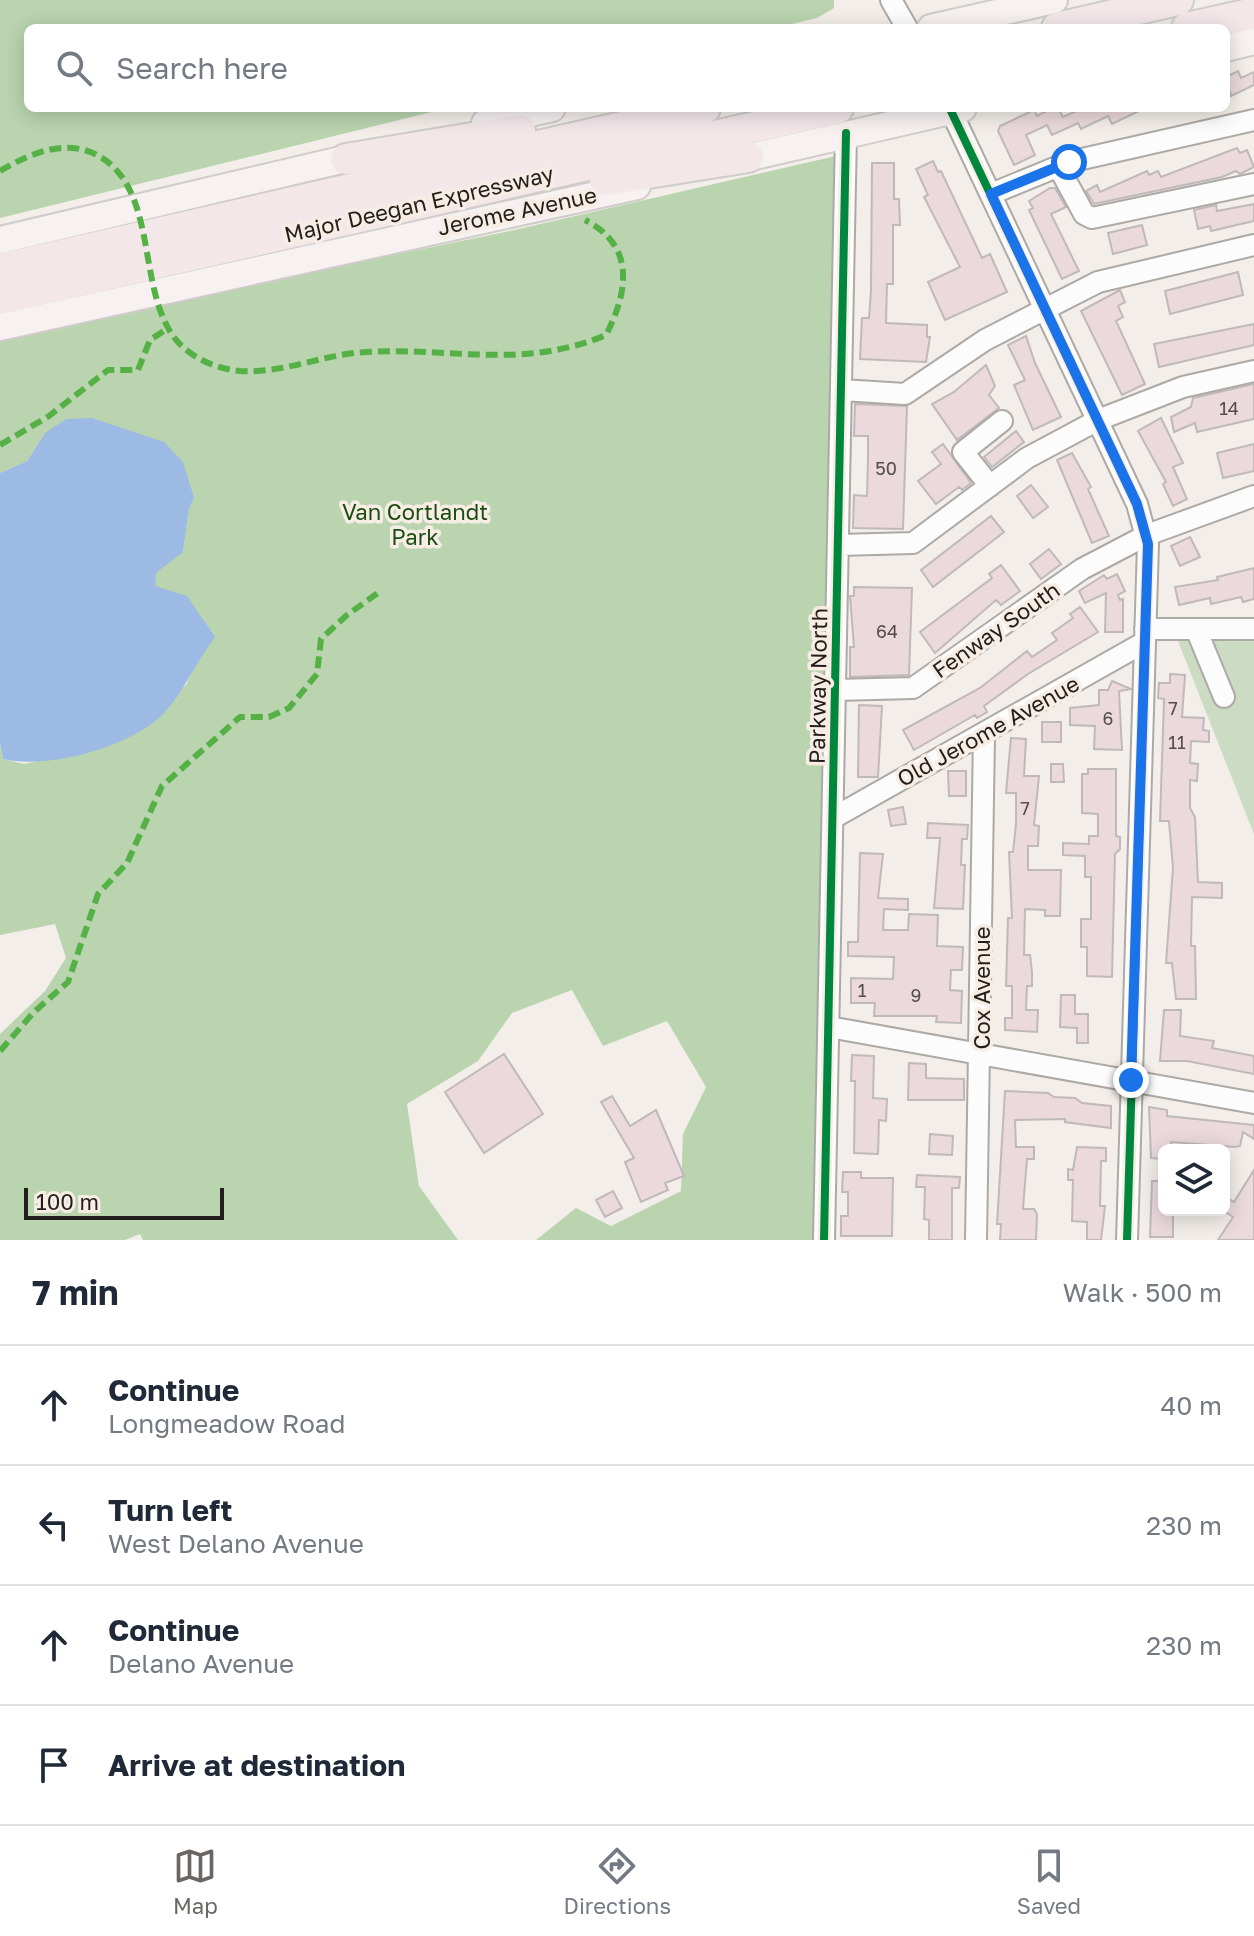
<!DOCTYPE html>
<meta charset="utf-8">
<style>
body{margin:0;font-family:"Golos Text",sans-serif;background:#f6f6f7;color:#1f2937}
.controls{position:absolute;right:24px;bottom:24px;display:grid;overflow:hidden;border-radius:12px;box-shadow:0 4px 20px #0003}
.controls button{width:72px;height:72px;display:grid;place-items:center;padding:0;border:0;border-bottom:2px solid #e0e1e3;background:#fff;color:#1f2937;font:40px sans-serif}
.scale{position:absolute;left:24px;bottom:20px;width:200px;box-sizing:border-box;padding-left:8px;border:4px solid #211e1b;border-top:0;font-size:22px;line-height:28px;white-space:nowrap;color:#211e1b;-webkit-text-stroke:6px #f7ede5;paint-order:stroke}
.stop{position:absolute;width:24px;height:24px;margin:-18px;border:6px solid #1a73e8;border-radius:50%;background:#fff}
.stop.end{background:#1a73e8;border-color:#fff;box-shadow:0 2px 8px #0008}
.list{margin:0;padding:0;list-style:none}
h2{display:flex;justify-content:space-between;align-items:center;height:104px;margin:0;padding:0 32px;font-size:34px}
h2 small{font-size:26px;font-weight:400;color:#747a83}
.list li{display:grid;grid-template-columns:52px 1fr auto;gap:24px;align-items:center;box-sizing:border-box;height:120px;padding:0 32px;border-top:2px solid #e0e1e3}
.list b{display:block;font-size:30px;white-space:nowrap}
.list p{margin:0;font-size:26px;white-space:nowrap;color:#747a83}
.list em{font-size:26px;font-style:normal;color:#747a83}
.icon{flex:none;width:44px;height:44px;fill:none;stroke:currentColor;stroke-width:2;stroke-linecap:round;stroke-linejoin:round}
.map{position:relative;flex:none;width:1254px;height:1240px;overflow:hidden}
.search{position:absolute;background:#fff;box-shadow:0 4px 20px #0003;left:24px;right:24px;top:24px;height:88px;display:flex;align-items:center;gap:20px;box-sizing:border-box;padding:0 28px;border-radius:12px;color:#747a83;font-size:30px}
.sheet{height:584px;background:#fff}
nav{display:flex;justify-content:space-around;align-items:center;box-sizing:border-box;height:112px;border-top:2px solid #e0e1e3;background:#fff;font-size:22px;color:#747a83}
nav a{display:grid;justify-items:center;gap:4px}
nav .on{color:#6a6763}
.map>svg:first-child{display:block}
</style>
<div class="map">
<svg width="1254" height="1240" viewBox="0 0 1254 1240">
<rect width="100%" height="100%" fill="#f3eee9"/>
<!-- green -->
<path fill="#cbdcc3" d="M1254 640V834L1178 641Z"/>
<!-- forest -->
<path fill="#b9d4af" d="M0 0H834V8L817 18 775 28H28V108H448L0 218Z
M836 156 813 1240H536L576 1208 611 1226 681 1191 683 1134 706 1087 667 1021 603 1046 572 990 512 1013 478 1061 407 1104 419 1186 458 1240H143L140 1234 125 1240H0V1034L45 991 66 958 55 924 0 935V742L3 759 24 764 104 747 186 685 199 658 155 587V573L183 551 189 509 194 498 45 433 27 461 0 473V340L145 306 510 231Z"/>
<!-- water -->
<path fill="#9cbae3" d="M92 418 164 442 183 462 194 498 189 509 183 552 156 573 155 586 187 596 215 637C196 662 185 690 164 713 132 747 47 770 3 759L0 742V473L27 461 45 433 66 419Z"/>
<!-- building -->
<path fill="#ebd9dd" stroke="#bfbab9" stroke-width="2" d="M1238 71 1241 78 1254 72V85L1231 96 1226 77Z
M1052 108H1058L1063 117 1083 108H1145L1112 124 1108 116 1081 129 1078 123 1052 135 1047 125 1026 135 1035 155 1014 165 998 131 1000 126 1034 110 1037 116Z
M1237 148 1240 153 1247 150 1254 167 1240 174 1236 171 1222 177 1094 204 1086 191 1097 185 1100 192 1147 171 1149 175 1158 171 1161 177Z
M933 161 938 172 941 171 982 258 990 254 1007 292 945 320 928 282 960 267 924 197 928 195 916 169Z
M872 163H894V199H899L900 225H893V284H887L886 323 927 325V337H930L926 362 860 359 862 318H869L871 291Z
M1050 188H1055L1066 207 1051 214 1079 271 1062 279 1029 210 1033 208 1029 201Z
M1254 204V221L1211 231 1210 226 1198 229 1194 210 1216 205 1217 211Z
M1142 225 1147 245 1113 254 1108 233Z
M1238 272 1243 295 1170 314 1165 291Z
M1120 290 1125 302 1118 306 1123 317 1116 321 1145 384 1122 395 1081 311Z
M1254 324V345L1159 367 1154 344Z
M1026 336 1035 363 1061 417 1033 430 1014 385 1025 380 1008 345Z
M986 365 995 386 989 395 999 408 957 440 932 404 954 392Z
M1254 384V419L1197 432 1195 423 1174 432 1171 417 1191 407 1193 398Z
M855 404 907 406 903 529 853 528 854 495 867 496 868 460V436H854Z
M1161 418 1183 463 1173 467 1187 499 1173 506 1163 484 1166 482 1138 431Z
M1016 431 1024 442 992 467 984 457Z
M943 444 971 483 962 490 959 487 936 504 918 481 941 464 932 452Z
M1254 444V471L1223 478 1217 453Z
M1072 453 1091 487 1088 489 1109 536 1092 543 1057 460Z
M1031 485 1048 507 1033 518 1017 496Z
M991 516 1004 532 933 587 921 570Z
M1190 537 1200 557 1180 566 1171 546Z
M1049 549 1061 564 1041 579 1030 564Z
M1001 565 1020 591 1001 605 996 600 935 653 920 632 992 578 989 574Z
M1254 568V599L1243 602 1241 597 1211 604 1210 598 1179 605 1175 587 1218 580 1217 577Z
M1117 574 1125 591 1118 595 1120 600 1123 599V632H1105L1106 593 1085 603 1079 591 1104 575 1107 579Z
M854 587 912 588 909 675 850 677V647H854L850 596H854Z
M1080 607 1098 632 1028 674 984 706 987 712 977 718 975 715 914 750 903 730 980 688 1027 651 1032 657 1057 640 1052 633 1073 618 1070 614Z
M1170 674 1185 675 1182 717 1204 718 1203 730 1209 731V742L1191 741 1190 763 1198 764 1197 781 1190 780V808L1195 817 1198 882 1222 883V898L1192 897 1191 946H1195L1196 999H1176L1172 963H1166L1173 868 1169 821H1160L1164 699 1158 698 1159 683H1170Z
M1112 681 1131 689 1119 691 1122 750 1094 749 1095 726 1070 725V708L1099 705V690H1108Z
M859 705 882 706 878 777H858Z
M1042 722H1061V742H1042Z
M1011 738 1026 739 1024 776H1039L1034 825 1039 826 1038 846H1028V870H1061L1060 916H1045V910L1025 909 1024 955H1030L1032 972V986H1027L1026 1010H1038L1037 1032 1005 1030V1018H1012V986H1006L1008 918H1012L1009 852H1013L1016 824V793H1006Z
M1051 764H1063L1064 782H1051Z
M1088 769H1116V836L1120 837V849L1115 854 1112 977 1087 976V947H1081V919H1091V877H1085V856L1063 855V843L1089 844V836H1098V814L1082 813V774H1088Z
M948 771H966V796H949Z
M903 807 906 824 891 826 888 810Z
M928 823 968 825 967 839H962L961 865H965L963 909 934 908 940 838H927Z
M860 853 883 854 878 898 908 899V910L884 909 883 930H908L909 914 938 915 937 946 963 947 962 970H951L950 990 962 991 961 1023 936 1022 937 1016H874L875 1003H851V978L893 979 894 957 848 956V942H858Z
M1061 995H1075V1014H1088V1043H1077V1028L1060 1027Z
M1164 1010H1181L1180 1036 1214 1041 1212 1048 1254 1056V1074L1187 1061H1160Z
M504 1054 543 1114 484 1153 445 1092Z
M852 1055 874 1056 873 1098 887 1099 886 1121 879 1120 878 1154 854 1153 855 1081H851Z
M909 1063 926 1064V1078L964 1079V1100H908Z
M1005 1091 1048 1093 1054 1097 1075 1098 1082 1103 1111 1106V1128L1065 1122V1119L1015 1120 1016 1147H1034V1159H1027L1023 1209H1034L1037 1214 1036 1240H1000L1001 1224H997Z
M612 1096 630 1126 656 1110 684 1176 665 1183 668 1190 641 1202 625 1162 634 1158 601 1102Z
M1149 1107 1167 1110V1116L1254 1125V1139L1243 1132 1240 1146 1235 1147 1171 1142V1150H1164V1159L1151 1158Z
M930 1134 953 1136 952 1155 929 1154Z
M1077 1147 1106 1148V1161H1101L1100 1206H1105L1101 1240H1087V1222L1072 1221 1073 1180H1068V1169L1073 1170Z
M1254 1170V1240H1218L1233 1217 1224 1211V1196L1234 1202Z
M843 1172H861V1178H893L892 1236H841V1216H848V1192H842Z
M917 1175 960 1177 959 1188H952V1240H929V1220L924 1219 925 1187H916Z
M1152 1181H1164V1210H1173V1237H1150Z
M613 1191 622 1208 605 1217 596 1200Z"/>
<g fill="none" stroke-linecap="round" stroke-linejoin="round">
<defs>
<path id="minor" d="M891 0 907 28
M951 111 1137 504 1148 544 1127 1240
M1058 166 1084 214 1092 218 1254 184
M991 194 1069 162 1254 120
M842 390 905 394 985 340 1098 282 1254 245
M990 486 963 452 1002 421
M839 545 913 543 1027 458 1098 420 1183 387 1254 371
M1145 629H1254
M1196 629 1224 697
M836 690 913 688 1082 569 1147 535 1254 496
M833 818 1143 643
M829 1027 1254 1103
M824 1240 846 133
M976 1240 984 735"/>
<path id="major" d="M931 28 1054 0
M1226 48 1254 41
M485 123 552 108
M729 162 963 108
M0 240 366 154
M0 327 637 186"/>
<path id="highway" d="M1057 28 1178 0
M1187 28 1254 13
M346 159 520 130
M605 180 748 157
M0 269 705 108
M0 299 838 108"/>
</defs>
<!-- minor casing -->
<use href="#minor" stroke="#ada9a5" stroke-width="24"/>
<!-- major casing -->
<use href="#major" stroke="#cfccc9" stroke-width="30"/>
<!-- highway casing -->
<use href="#highway" stroke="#cfccc9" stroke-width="34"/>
<!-- minor -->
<use href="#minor" stroke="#fdfcfc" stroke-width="20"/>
<!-- major -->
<use href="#major" stroke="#f7f1f2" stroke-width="26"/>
<!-- highway -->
<use href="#highway" stroke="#f3e7ea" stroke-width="30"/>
<!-- quiet -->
<path stroke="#55b145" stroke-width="6" stroke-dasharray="12 6" stroke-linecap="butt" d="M0 171C29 154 64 138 97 155 166 192 130 309 189 352 204 363 221 369 240 371 282 374 324 354 366 352 451 347 523 370 606 335 628 292 636 246 585 220
M0 445 49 416 108 370H138L150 340 167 329
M0 1051 34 1012 68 982 98 894 127 863 162 786 240 717H269L289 708 317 674 321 639 347 615 382 590"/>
<defs>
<path id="cycleway" d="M951 111 1137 504 1148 544 1127 1240
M824 1240 846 133"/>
</defs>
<!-- cycleway casing -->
<use href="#cycleway" stroke="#f7ede5" stroke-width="13"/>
<!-- cycleway -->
<use href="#cycleway" stroke="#00873e" stroke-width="8"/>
</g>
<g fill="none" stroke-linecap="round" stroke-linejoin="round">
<!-- route -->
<path stroke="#1a73e8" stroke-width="10" d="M1069 162 991 194 1137 504 1148 544 1131 1080"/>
</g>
<g text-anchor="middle" stroke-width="7" stroke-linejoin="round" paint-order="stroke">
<!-- number labels -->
<g font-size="18" fill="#544d4c">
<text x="1229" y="415">14</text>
<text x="886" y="475">50</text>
<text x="887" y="638">64</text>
<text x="1173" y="715">7</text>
<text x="1108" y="725">6</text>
<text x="1177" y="749">11</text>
<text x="1025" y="815">7</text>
<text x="862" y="997">1</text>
<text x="916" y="1002">9</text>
</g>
<!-- street labels -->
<g font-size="22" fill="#211e1b" stroke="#f7ede5">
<text transform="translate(419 204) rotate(-13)" y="8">Major Deegan Expressway</text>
<text transform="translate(517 211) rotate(-12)" y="8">Jerome Avenue</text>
<text transform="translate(996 630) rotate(-35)" y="8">Fenway South</text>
<text transform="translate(818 686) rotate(-89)" y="8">Parkway North</text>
<text transform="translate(988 731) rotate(-29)" y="8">Old Jerome Avenue</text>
<text transform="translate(982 988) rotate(-90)" y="8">Cox Avenue</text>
</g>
<!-- park labels -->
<g font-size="22" fill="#1a4d11" stroke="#f7ede5">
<text x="415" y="520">Van Cortlandt<tspan x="415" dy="25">Park</tspan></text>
</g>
</g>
</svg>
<div class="controls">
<button><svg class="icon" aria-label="layers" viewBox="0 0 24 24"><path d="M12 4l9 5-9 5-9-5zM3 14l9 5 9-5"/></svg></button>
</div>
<div class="scale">100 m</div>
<div class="stop" style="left:1069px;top:162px"></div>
<div class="stop end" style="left:1131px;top:1080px"></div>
<div class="search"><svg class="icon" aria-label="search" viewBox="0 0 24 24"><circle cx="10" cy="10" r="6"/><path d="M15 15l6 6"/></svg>Search here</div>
</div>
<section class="sheet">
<h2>7 min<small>Walk · 500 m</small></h2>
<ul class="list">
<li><svg class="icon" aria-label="ahead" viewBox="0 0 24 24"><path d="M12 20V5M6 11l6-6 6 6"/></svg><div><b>Continue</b><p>Longmeadow Road</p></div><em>40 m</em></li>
<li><svg class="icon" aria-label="left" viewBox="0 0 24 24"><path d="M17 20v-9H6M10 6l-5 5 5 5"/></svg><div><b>Turn left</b><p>West Delano Avenue</p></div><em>230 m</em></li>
<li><svg class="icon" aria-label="ahead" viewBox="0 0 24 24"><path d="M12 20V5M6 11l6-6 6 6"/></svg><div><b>Continue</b><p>Delano Avenue</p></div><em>230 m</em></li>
<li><svg class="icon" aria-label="arrive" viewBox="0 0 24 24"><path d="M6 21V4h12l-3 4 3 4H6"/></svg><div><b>Arrive at destination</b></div></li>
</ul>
</section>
<nav>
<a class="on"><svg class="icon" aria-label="map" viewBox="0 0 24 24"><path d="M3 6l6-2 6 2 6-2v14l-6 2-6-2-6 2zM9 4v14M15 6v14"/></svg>Map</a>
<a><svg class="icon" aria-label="directions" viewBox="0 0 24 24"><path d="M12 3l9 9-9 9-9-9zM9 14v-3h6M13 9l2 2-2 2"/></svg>Directions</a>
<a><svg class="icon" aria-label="saved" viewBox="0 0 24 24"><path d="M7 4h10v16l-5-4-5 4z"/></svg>Saved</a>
</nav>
